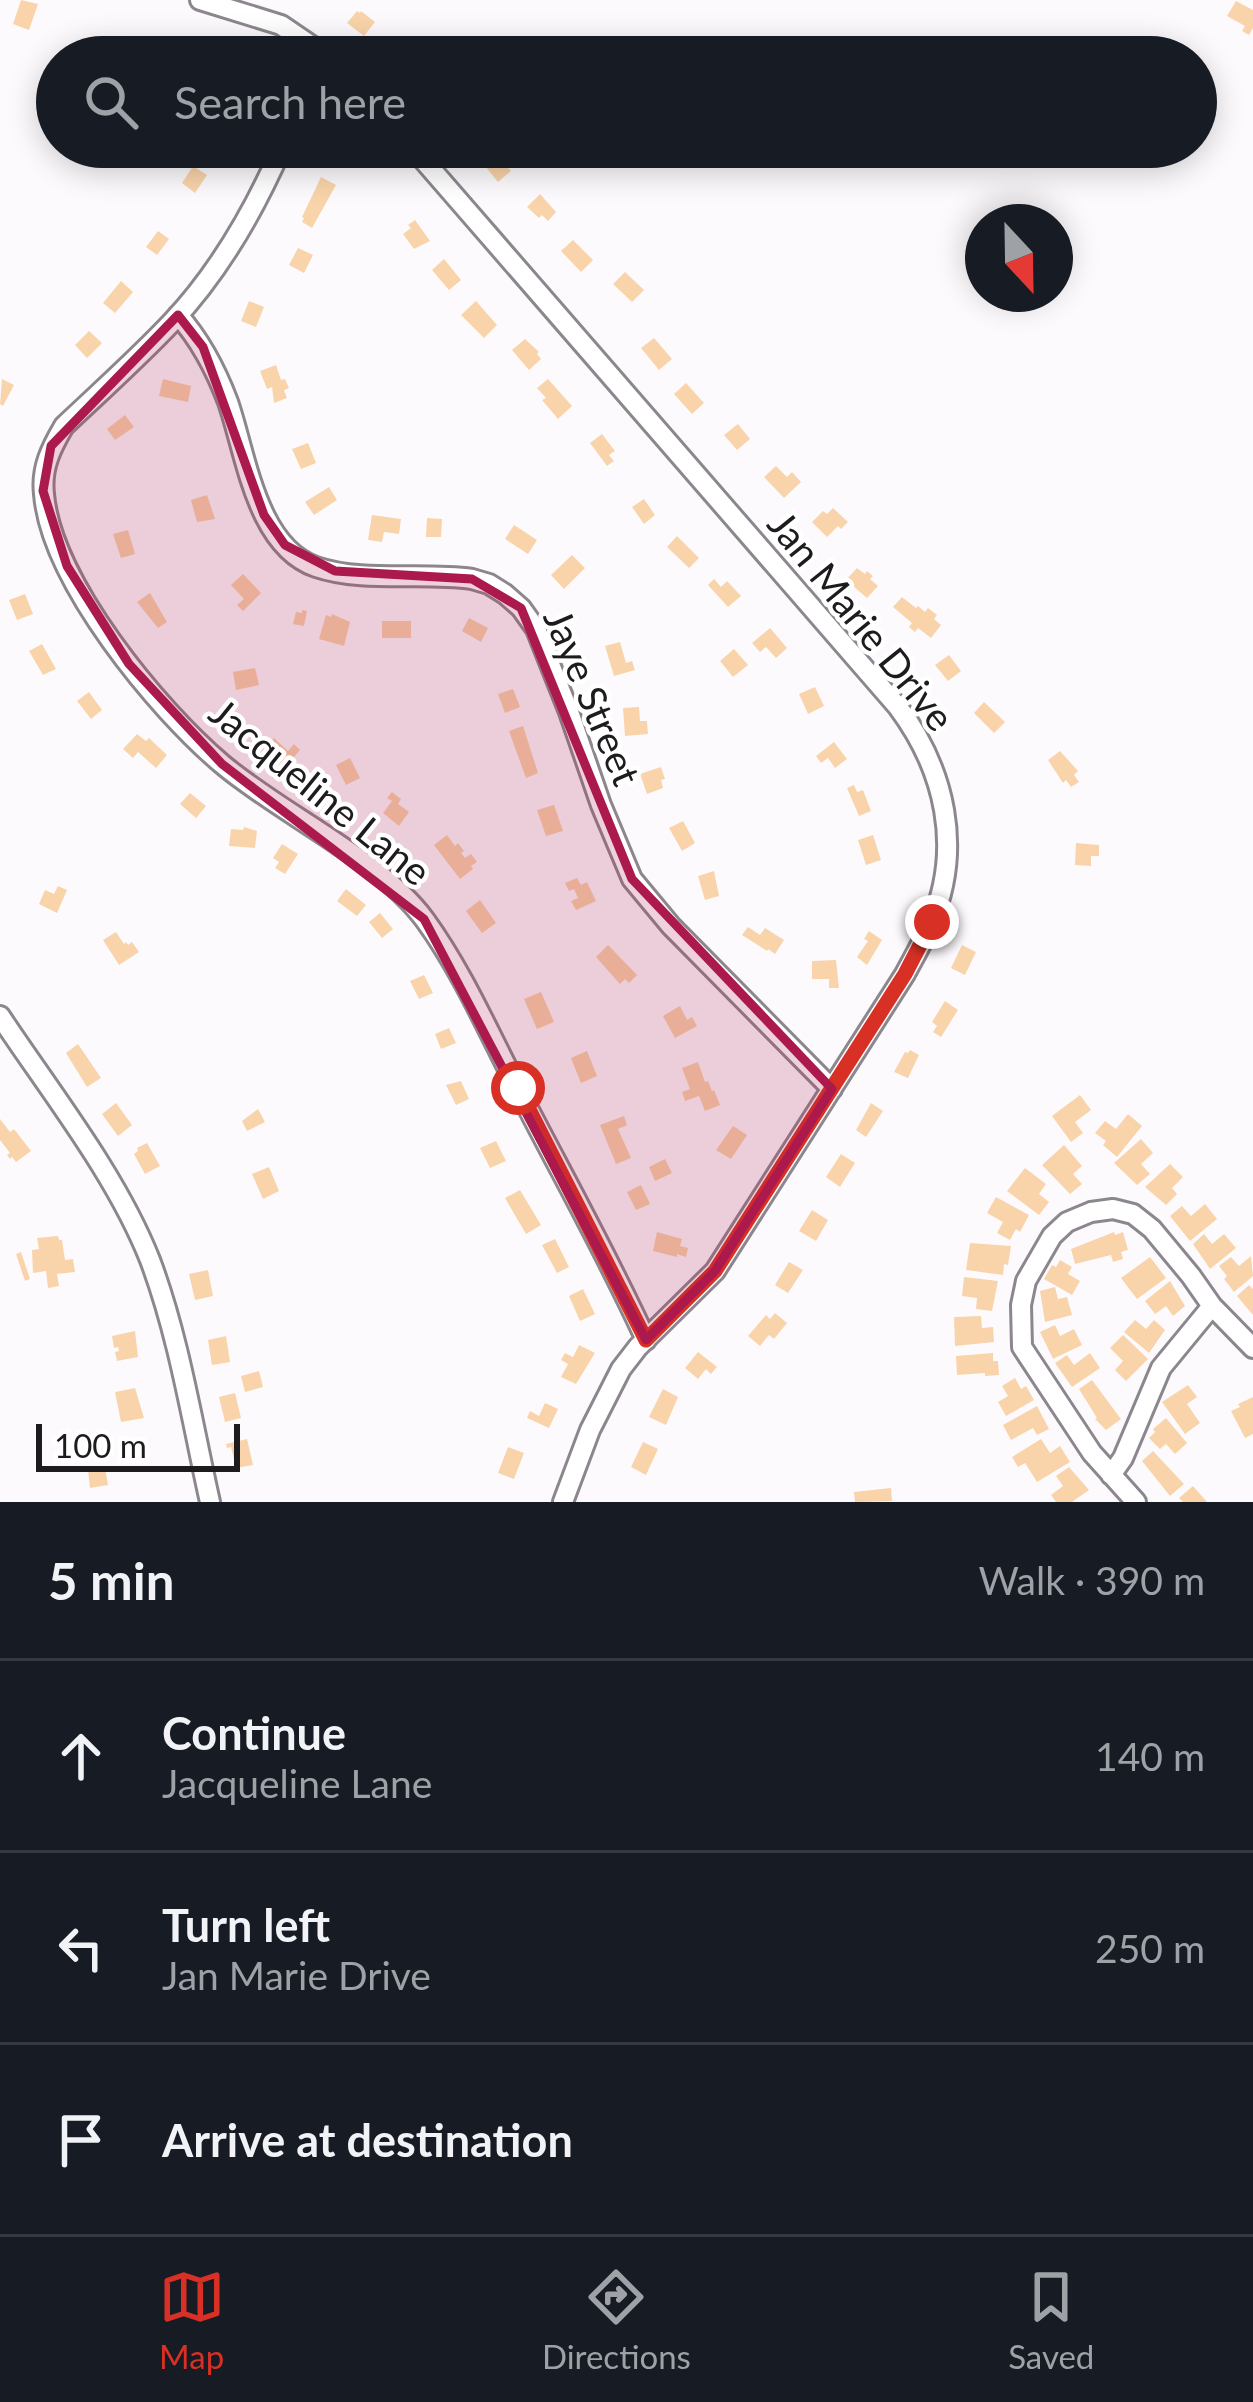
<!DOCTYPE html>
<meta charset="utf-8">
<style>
body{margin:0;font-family:Lato,sans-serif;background:#20242c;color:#f1f3f6}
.compass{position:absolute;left:965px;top:204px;width:108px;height:108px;border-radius:50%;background:#171b24;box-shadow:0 6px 30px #0003;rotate:158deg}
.scale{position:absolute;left:36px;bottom:30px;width:204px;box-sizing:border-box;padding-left:12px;border:6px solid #1d1b1d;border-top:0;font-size:33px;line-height:42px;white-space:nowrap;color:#1d1b1d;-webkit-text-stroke:9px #fff;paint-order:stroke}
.stop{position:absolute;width:36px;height:36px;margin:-27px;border:9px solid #d93025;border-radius:50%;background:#fff}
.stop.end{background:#d93025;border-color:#fff;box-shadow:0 3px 12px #0008}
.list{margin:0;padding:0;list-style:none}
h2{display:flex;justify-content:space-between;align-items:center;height:156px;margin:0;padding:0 48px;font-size:51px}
h2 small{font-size:39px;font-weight:400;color:#9ea1a6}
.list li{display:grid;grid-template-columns:78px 1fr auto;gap:36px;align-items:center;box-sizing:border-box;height:192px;padding:0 48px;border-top:3px solid #363941}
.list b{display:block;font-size:45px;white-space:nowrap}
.list p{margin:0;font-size:39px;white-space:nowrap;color:#9ea1a6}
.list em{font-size:39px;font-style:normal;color:#9ea1a6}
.icon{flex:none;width:66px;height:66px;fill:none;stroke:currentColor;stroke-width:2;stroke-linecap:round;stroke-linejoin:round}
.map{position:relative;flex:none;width:1253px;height:1502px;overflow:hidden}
.search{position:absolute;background:#171b24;box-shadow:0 6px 30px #0003;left:36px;right:36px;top:36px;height:132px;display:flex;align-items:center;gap:30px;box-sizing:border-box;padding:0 42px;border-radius:66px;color:#9ea1a6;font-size:45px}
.sheet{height:732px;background:#171b24}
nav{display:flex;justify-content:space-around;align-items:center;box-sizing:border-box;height:168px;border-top:3px solid #363941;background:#171b24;font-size:33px;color:#9ea1a6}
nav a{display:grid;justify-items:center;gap:6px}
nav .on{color:#d93025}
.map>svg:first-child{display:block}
</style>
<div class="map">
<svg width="1253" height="1502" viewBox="0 0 1253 1502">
<rect width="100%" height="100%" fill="#fdfafe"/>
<!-- building -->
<path fill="#f9d4aa" d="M21 0 38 4 29 30 13 24Z
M1236 1 1253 10V28L1249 35 1242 31 1245 26 1227 16Z
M357 11 360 13 361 11 375 22 364 36 347 23Z
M68 147H104L108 150 94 167Z
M326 147H360L363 154 351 159 349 154 324 164 318 150Z
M486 147H491L511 171 498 182 476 155Z
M193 166 207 175 195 193 182 183Z
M321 177 336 185 312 228 302 222 304 218 302 217Z
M540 194 556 212 548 221 542 215 539 218 527 207Z
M415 220 430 241 414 249 403 234 411 228 408 225Z
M158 231 169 239 157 255 146 247Z
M573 240 593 260 581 272 561 251Z
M298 248 313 255 304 273 289 265Z
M444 259 461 280 449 290 432 270Z
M625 272 644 290 632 302 613 284Z
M121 281 133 292 115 313 103 303Z
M249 301 264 307 256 327 241 321Z
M476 301 497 325 484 338 461 315Z
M89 331 102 343 87 358 75 345Z
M654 338 672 359 659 370 641 348Z
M525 339 539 352 537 354 541 359 529 370 512 350Z
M276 365 281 380 285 379 289 388 284 390 287 398 274 403 272 387 267 389 260 371Z
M2 379 14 385 3 406 0 404Z
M163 379 191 386 188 402 159 396Z
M548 379 572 406 558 419 542 400 546 398 537 388Z
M686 383 704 403 692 414 674 394Z
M125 415 134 427 115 440 107 429Z
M738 424 750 439 737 450 724 435Z
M602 434 615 451 609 455 614 461 607 466 590 443Z
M308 443 316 463 301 469 292 449Z
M776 466 787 477 792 472 801 482 784 498 764 477Z
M329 487 337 500 314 515 305 502Z
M207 495 215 519 197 522 191 500Z
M644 499 655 515 644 524 632 507Z
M833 508 848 522 841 529 838 526 827 537 812 522 823 511 827 514Z
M372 515 401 519 399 534 384 532 382 542 368 540Z
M427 518 442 519 441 537H426Z
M514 525 537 540 528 554 505 539Z
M128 530 135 554 121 558 113 534Z
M677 536 699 558 689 568 667 547Z
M572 555 585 568 564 589 551 575Z
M857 568 865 574 867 571 873 576 870 579 878 586 867 598 846 580Z
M243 574 261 593 243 611 237 605 244 599 231 585Z
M714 579 721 587 727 581 741 596 728 607 708 585Z
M150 593 167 622 158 628 137 602Z
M25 594 33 614 17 620 9 600Z
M902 597 916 608 918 606 925 612 928 608 937 615 934 619 941 625 931 638 918 628 915 632 909 627 912 623 893 607Z
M302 610 307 611 304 626 293 624 296 612 302 613Z
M332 614 350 622 344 646 319 639 326 615 331 617Z
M469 618 488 628 481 642 462 631Z
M382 621H411V638H382Z
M770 628 787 648 776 658 766 647 760 652 752 643Z
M620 642 626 663 632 661 635 670 614 676 605 646Z
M42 644 56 669 43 675 29 651Z
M734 649 748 665 733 677 720 661Z
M949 655 961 671 948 681 935 665Z
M255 668 259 685 236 690 233 672Z
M815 687 824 706 808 714 799 694Z
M513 689 520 707 505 713 498 694Z
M89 692 102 710 91 719 77 701Z
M984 702 1005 722 994 733 974 713Z
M639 707 640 721H647L648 734 625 736 623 708Z
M523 726 538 773 526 778 509 731Z
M137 734 146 741 149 738 167 755 156 768 138 752 133 758 123 749Z
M274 738 288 751 294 744 300 750 284 768 263 750Z
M834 742 847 759 835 768 828 758 821 763 816 756Z
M1060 751 1078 771 1074 775 1079 782 1071 787 1066 780 1063 783 1048 760Z
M350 758 360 778 346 785 336 765Z
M661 767 665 779 661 780 663 788 647 794 640 774Z
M854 785 857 792 863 790 871 811 859 816 847 788Z
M392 792 401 799 398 804 409 812 399 826 383 813 392 801 387 798Z
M190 793 206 806 196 818 180 804Z
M554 805 563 831 546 836 537 810Z
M683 821 695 843 682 851 669 828Z
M244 827 257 831 255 848 229 846 231 829 243 830Z
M447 835 455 846 458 843 464 851 461 853 465 858 471 854 477 862 471 866 473 869 460 879 434 845Z
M873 835 881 860 866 865 858 840Z
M1076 843 1099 845V856H1091V866L1075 865Z
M282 844 298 854 285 874 275 868 279 862 273 858Z
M714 871 719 896 705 900 698 876Z
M577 878 581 885 587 882 596 901 576 910 571 901 578 898 574 889 569 891 565 883Z
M58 886 67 890 57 913 39 904 45 890 54 894Z
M346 889 366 905 357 916 337 901Z
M480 900 496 923 482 933 466 911Z
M380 913 393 929 382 938 369 922Z
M748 927 760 935 765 928 784 940 775 954 768 949 767 951 742 935Z
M869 931 882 940 867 965 857 957 868 941 864 939Z
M116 932 124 944 126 942 128 945 132 942 139 952 119 965 103 940Z
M608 945 637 975 629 983 625 979 620 984 596 957Z
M962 945 976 952 965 975 951 968Z
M836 960 839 988H829V979H812V961Z
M424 975 433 993 419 999 410 981Z
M541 992 554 1022 537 1029 524 999Z
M945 1001 958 1010 941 1037 933 1032 937 1026 932 1022Z
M680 1006 687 1020 692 1017 697 1026 675 1038 663 1016Z
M449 1028 456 1043 441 1049 435 1034Z
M78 1044 101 1078 87 1087 66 1053Z
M910 1050 919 1055 908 1078 894 1072 905 1052 908 1053Z
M587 1051 597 1076 581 1083 571 1058Z
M698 1062 705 1082 708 1081 712 1091 714 1090 720 1105 705 1111 699 1096 685 1101 682 1092 690 1089 682 1068Z
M461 1081 469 1099 456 1105 446 1085Z
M1080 1095 1091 1110 1075 1122 1083 1133 1071 1142 1052 1116Z
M116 1103 132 1125 118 1136 102 1114Z
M871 1103 883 1111 866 1137 856 1130Z
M258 1109 265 1122 247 1131 242 1121Z
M1128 1114 1142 1126 1117 1157 1103 1145 1106 1141 1095 1133 1105 1121 1116 1129Z
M624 1116 627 1125 618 1129 631 1158 616 1164 600 1125Z
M0 1119 10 1132 14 1129 31 1151 16 1162 12 1157 10 1159 7 1155 10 1153 0 1140Z
M733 1126 747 1135 731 1159 716 1150Z
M1141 1139 1153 1153 1141 1164 1150 1174 1137 1185 1114 1163Z
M496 1141 506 1161 490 1168 480 1148Z
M147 1143 160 1166 145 1174 134 1154 138 1151 137 1148Z
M1064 1145 1082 1166 1073 1174 1082 1184 1070 1194 1042 1165Z
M841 1154 855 1163 840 1187 826 1177Z
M665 1159 672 1173 655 1181 649 1167Z
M1170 1164 1183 1177 1172 1188 1177 1194 1166 1205 1145 1187Z
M269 1167 279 1191 263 1199 252 1174Z
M1025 1168 1046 1184 1039 1194 1049 1202 1039 1215 1007 1191Z
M641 1185 650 1204 636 1210 627 1192Z
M520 1190 541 1225 526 1234 505 1198Z
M996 1197 1029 1215 1020 1232 1016 1229 1010 1240 997 1233 1003 1222 987 1213Z
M1205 1204 1217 1219 1190 1241 1170 1216 1182 1206 1191 1216Z
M812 1210 828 1220 816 1241 799 1231Z
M657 1232 682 1239 680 1246 688 1248 686 1257 677 1254V1257L653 1251Z
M1114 1232 1115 1235 1123 1232 1128 1250 1121 1252 1123 1259 1113 1262 1111 1255 1075 1264 1071 1249Z
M1204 1234 1212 1244 1224 1234 1236 1248 1210 1269 1193 1244Z
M58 1236 59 1240H62L65 1260 73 1259 75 1272 57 1274 59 1286 48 1288 46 1271 33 1273 32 1250 39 1249 37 1238Z
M555 1239 569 1267 557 1273 542 1245Z
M970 1243 1011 1246 1008 1265 1004 1264 1003 1275 966 1270Z
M21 1252 30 1279 25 1281 16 1254Z
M1251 1256 1253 1276 1234 1292 1224 1279 1227 1276 1219 1266 1231 1257 1239 1266Z
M1150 1257 1166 1278 1137 1299 1121 1278Z
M1060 1260 1072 1267 1068 1274 1080 1281 1072 1295 1044 1279 1052 1265 1056 1267Z
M789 1262 803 1270 788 1293 775 1285Z
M208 1270 213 1296 195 1300 189 1274Z
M964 1277 998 1281 992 1311 976 1309 977 1298 962 1296Z
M1170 1281 1185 1306 1173 1316 1166 1306 1155 1314 1145 1301Z
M1249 1285 1253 1289V1315L1237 1296Z
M1055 1287 1058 1299 1067 1297 1072 1315 1045 1322 1040 1291Z
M583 1289 595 1314 580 1321 569 1296Z
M775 1313 787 1323 774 1339 769 1335 760 1346 748 1336 766 1315 770 1319Z
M981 1316 982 1328 993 1327 994 1342 955 1346 954 1317Z
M1135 1320 1146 1329 1154 1320 1165 1330 1149 1353 1124 1332Z
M1055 1325 1060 1336 1074 1329 1082 1345 1053 1359 1040 1332Z
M135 1331 138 1357 117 1361 115 1352 119 1351 118 1347 114 1348 112 1336Z
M1123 1335 1148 1359 1126 1381 1115 1370 1123 1361 1110 1348Z
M226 1336 230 1362 212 1365 208 1340Z
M579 1345 595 1353 576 1384 561 1377 568 1364 561 1360 565 1353 573 1357Z
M698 1352 717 1367 711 1374 706 1369 698 1379 685 1368Z
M993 1353V1361H998L999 1375 985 1376V1373L957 1375 956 1356Z
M1090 1353 1100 1368 1072 1387 1055 1363 1067 1355 1074 1365Z
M259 1371 263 1387 245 1392 241 1376Z
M1015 1378 1021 1389 1026 1386 1034 1400 1006 1416 998 1402 1008 1396 1002 1386Z
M1092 1380 1121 1419 1106 1430 1095 1419 1097 1418 1079 1389Z
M1188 1385 1197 1397 1187 1404 1200 1423 1185 1434 1162 1402Z
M135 1388 144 1418 121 1422 115 1392Z
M663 1389 678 1397 666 1425 649 1417Z
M235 1393 241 1418 225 1422 219 1397Z
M1253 1397V1434L1245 1438 1231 1411 1240 1407 1238 1404Z
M545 1403 558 1409 549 1428 527 1418 530 1411 539 1416Z
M1037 1406 1049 1429 1037 1435 1033 1428 1011 1440 1003 1425Z
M1166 1418 1187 1443 1175 1454 1166 1444 1160 1449 1149 1438 1155 1432 1153 1429Z
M247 1439 253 1465 236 1468 231 1447 227 1448 226 1444Z
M1041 1439 1050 1453 1060 1446 1070 1462 1037 1482 1025 1463 1018 1467 1012 1457Z
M643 1442 658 1449 646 1475 631 1467Z
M508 1447 524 1453 514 1479 498 1473Z
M1153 1451 1184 1484 1170 1496 1142 1461Z
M1069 1467 1089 1490 1072 1502H1056L1051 1495 1063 1486 1056 1476Z
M105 1468 108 1485 90 1488 88 1470Z
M1193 1486 1207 1502H1183L1179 1498Z
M891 1488 892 1501 855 1502 854 1492Z"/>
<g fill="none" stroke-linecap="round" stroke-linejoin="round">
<defs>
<path id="minor" d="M200 0 281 25 328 57
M282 147C255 209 219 272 172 322 138 358 100 392 64 426 51 448 41 468 44 494 51 581 157 709 222 764 281 814 380 859 425 920 462 971 488 1031 517 1087 560 1171 607 1254 646 1340
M412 147 898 707C945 770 963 848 931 923 924 940 914 957 905 974L715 1271 638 1347 621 1369 590 1430 563 1502
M178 315C201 341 216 370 228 402 246 454 256 546 316 567 363 583 422 572 472 579L489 584 505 594 521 608 536 629 569 712 601 805 632 879 671 926 832 1089
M0 1016C51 1093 116 1174 150 1260 179 1337 192 1422 210 1502
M1111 1475 1123 1458 1161 1368 1212 1306
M1136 1502 1092 1453 1022 1347 1021 1305 1026 1281 1052 1236 1067 1222 1091 1212 1113 1209 1133 1214 1152 1229 1191 1276 1212 1306 1253 1348"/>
</defs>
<!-- minor casing -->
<use href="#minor" stroke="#8c878e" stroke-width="24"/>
<!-- minor -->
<use href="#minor" stroke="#fff" stroke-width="18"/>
</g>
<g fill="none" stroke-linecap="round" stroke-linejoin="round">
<!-- route -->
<path stroke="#d93025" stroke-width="15" d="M518 1088 646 1340 715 1271 905 974 932 922"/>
</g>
<!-- marked area -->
<path fill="#ac1a4d" fill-opacity="0.2" stroke="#ac1a4d" stroke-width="9" stroke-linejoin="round" d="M178 315 203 347 264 515 285 545 335 571 472 579 521 608 632 879 832 1089 715 1271 646 1340 424 919 222 764 129 664 67 566 43 491 51 446Z"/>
<g text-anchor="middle" stroke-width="9" stroke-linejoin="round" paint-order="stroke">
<!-- street labels -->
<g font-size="39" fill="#1d1b1d" stroke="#fff">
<text transform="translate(861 621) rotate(51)" y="14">Jan Marie Drive</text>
<text transform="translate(592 697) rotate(67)" y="14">Jaye Street</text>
<text transform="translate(320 792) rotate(39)" y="14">Jacqueline Lane</text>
</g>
</g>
</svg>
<svg class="compass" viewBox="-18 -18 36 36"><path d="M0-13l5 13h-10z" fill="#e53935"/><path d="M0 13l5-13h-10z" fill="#9ea1a6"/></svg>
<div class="scale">100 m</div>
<div class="stop" style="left:518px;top:1088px"></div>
<div class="stop end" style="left:932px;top:922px"></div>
<div class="search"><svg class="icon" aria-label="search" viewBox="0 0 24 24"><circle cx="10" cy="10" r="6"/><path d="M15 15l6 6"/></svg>Search here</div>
</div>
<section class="sheet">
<h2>5 min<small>Walk · 390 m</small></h2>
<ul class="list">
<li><svg class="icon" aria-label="ahead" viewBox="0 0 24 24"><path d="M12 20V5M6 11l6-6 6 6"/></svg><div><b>Continue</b><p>Jacqueline Lane</p></div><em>140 m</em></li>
<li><svg class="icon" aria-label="left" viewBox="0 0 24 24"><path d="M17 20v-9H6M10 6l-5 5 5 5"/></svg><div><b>Turn left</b><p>Jan Marie Drive</p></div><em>250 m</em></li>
<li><svg class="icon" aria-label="arrive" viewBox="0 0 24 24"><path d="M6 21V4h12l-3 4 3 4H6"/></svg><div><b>Arrive at destination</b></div></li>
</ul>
</section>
<nav>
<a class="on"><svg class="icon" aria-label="map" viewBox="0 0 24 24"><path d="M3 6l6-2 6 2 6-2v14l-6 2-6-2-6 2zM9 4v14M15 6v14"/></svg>Map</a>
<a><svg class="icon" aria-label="directions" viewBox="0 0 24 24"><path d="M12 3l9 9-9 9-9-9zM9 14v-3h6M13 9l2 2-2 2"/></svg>Directions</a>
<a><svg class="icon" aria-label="saved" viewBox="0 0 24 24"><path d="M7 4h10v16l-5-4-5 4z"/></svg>Saved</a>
</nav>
